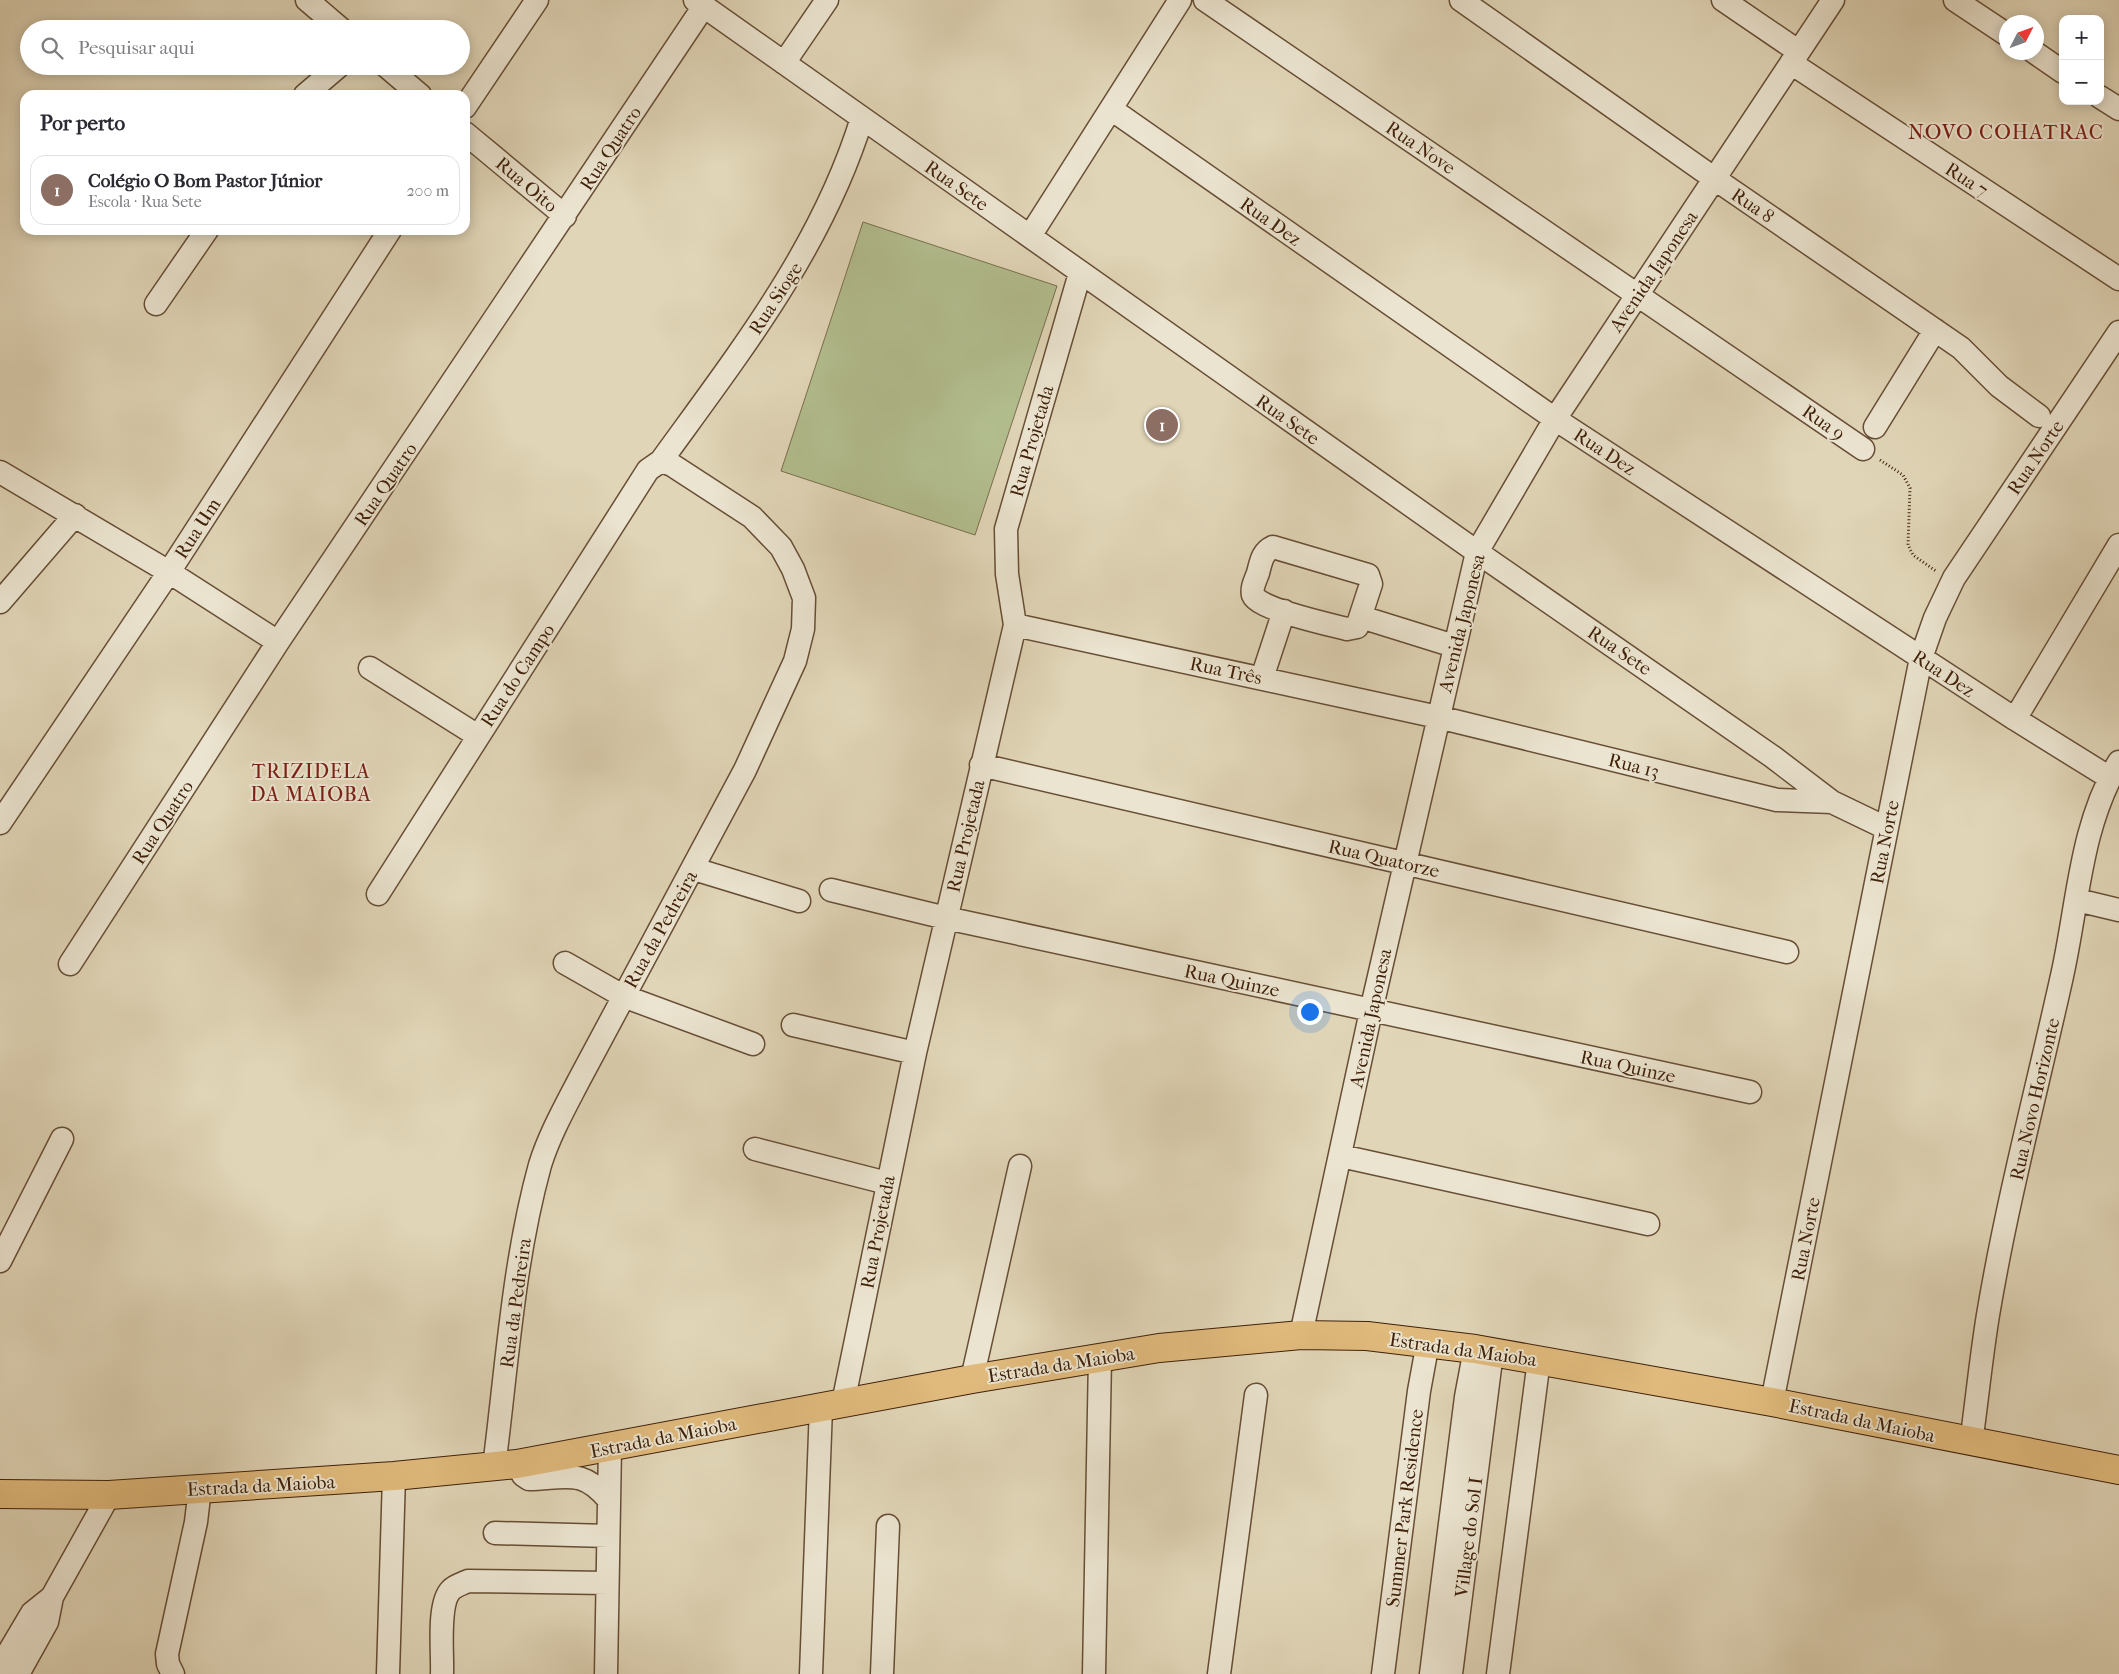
<!DOCTYPE html>
<html lang="pt">
<meta charset="utf-8">
<style>
body{margin:0;font-family:"IM FELL French Canon",serif;background:#f2f2f3;color:#2b2b33}
.controls{position:absolute;right:15px;top:15px;display:grid;overflow:hidden;border-radius:10px;box-shadow:0 2px 12px #0003}
.controls button{width:45px;height:45px;display:grid;place-items:center;padding:0;border:0;border-bottom:1px solid #e1e1e2;background:#fff;color:#2b2b33;font:25px sans-serif}
.compass{position:absolute;left:1999px;top:15px;width:45px;height:45px;border-radius:50%;background:#fff;box-shadow:0 2px 12px #0003;rotate:48deg}
.you{position:absolute;left:1309px;top:1011px;width:18px;height:18px;margin:-12px;border:4px solid #fff;border-radius:50%;background:#1a73e8;box-shadow:0 0 0 8px #1a73e833}
.badge{display:grid;place-items:center;width:32px;height:32px;border-radius:50%;background:#2563eb;color:#fff;font-size:16px;font-weight:700}
.pin{position:absolute;translate:-50% -50%;border:2px solid #fff;box-shadow:0 1px 5px #0006}
.list{margin:0;padding:0;list-style:none}
h2{display:flex;justify-content:space-between;align-items:center;height:65px;margin:0;padding:0 20px;font-size:21px}
h2 small{font-size:16px;font-weight:400;color:#7c7c81}
.list li{display:grid;grid-template-columns:32px 1fr auto;gap:15px;align-items:center;box-sizing:border-box;height:70px;margin:0 10px 10px;padding:0 10px;border:1px solid #e1e1e2;border-radius:15px}
.list b{display:block;font-size:19px;white-space:nowrap}
.list p{margin:0;font-size:16px;white-space:nowrap;color:#7c7c81}
.list em{font-size:16px;font-style:normal;color:#7c7c81}
.icon{flex:none;width:28px;height:28px;fill:none;stroke:currentColor;stroke-width:2;stroke-linecap:round;stroke-linejoin:round}
.map{position:relative;flex:none;width:2119px;height:1674px;overflow:hidden}
.search{position:absolute;background:#fff;box-shadow:0 2px 12px #0003;left:20px;top:20px;width:450px;height:55px;display:flex;align-items:center;gap:12px;box-sizing:border-box;padding:0 18px;border-radius:28px;color:#7c7c81;font-size:19px}
.panel{position:absolute;background:#fff;box-shadow:0 2px 12px #0003;left:20px;top:90px;width:450px;height:145px;border-radius:15px}
.map>svg:first-child{display:block}
</style>
<div class="map">
<svg width="2119" height="1674" viewBox="0 0 2119 1674">
<rect width="100%" height="100%" fill="#e0d5b7"/>
<filter id="stains"><feTurbulence type="fractalNoise" baseFrequency=".004" numOctaves="4"/><feColorMatrix values="0 0 0 0 .2 0 0 0 0 .09 0 0 0 0 .02 0 0 0 .5 -.17"/></filter>
<radialGradient id="worn" r=".72"><stop offset=".6" stop-color="#630" stop-opacity="0"/><stop offset="1" stop-color="#630" stop-opacity=".3"/></radialGradient>
<!-- green -->
<path fill="#b2bd8e" stroke="#786f4c" d="M863 222 1057 286 975 535 781 471Z"/>
<g fill="none" stroke-linecap="round" stroke-linejoin="round">
<defs>
<path id="minor" d="M307 0 341 29
M695 0 1477 552 1773 757 1832 802 1886 828
M1205 0 1863 449
M1461 0 1715 179 1961 348 1999 386 2039 416
M1723 0 1798 51
M1955 0 2006 34
M2034 52 2063 72
M784 63 827 0
M1791 63 2119 279
M386 66 420 95
M305 95 339 66
M2100 97 2119 109
M465 107 537 0
M1111 109 1555 419 2015 719 2110 778
M465 133 565 216
M1030 236 1180 0
M156 304 207 230
M1875 427 1935 330
M661 461C739 353 822 248 862 118
M0 472 169 572 278 642
M1273 547 1368 575 1371 584 1357 627 1347 629C1331 625 1258 609 1253 595 1251 588 1256 579 1258 573 1261 562 1262 552 1273 547Z
M0 602 75 515
M1361 617 1454 646
M1015 625 1438 717 1777 800 1832 802
M370 668 478 736
M1262 678 1284 611
M2015 719 2119 545
M981 765 1787 952
M0 823 169 572 390 230
M694 869 799 901
M831 890 946 918 1750 1092
M378 894 648 470 661 461
M2077 900 2119 910
M565 963 623 996 753 1044
M70 964 278 642 704 6
M793 1025 915 1053
M755 1149 887 1183
M1341 1156 1648 1224
M0 1261 62 1139
M1301 1335 1371 1011 1477 552 1555 419 1833 0
M972 1379 1020 1166
M1772 1402 1921 658 1935 618 1954 578 2119 332
M843 1403 915 1053 1015 625 1007 574 1006 529 1080 273
M1971 1443C1977 1400 1981 1358 1988 1315 2007 1201 2037 1089 2062 976 2078 905 2080 826 2119 762
M517 1464 523 1475 529 1479C567 1478 582 1468 609 1500
M494 1467C507 1366 513 1263 540 1165 549 1136 564 1109 578 1082L745 770 795 661 803 629 804 598 793 569 781 547 752 517 672 465 661 461
M495 1533 608 1536
M0 1667 32 1613 52 1597
M18 1674 47 1622 52 1597 109 1495
M173 1674 168 1664 167 1654 196 1522 200 1488
M388 1674 394 1476
M442 1674C443 1654 437 1604 451 1590 456 1585 462 1584 468 1581L606 1583
M606 1674 610 1447
M811 1674 821 1407
M882 1674 888 1526
M1094 1674 1100 1358
M1219 1674 1256 1395
M1383 1674 1419 1391 1428 1342
M1431 1674 1466 1397 1475 1349
M1451 1674 1492 1352
M1498 1674 1539 1360"/>
<path id="major" d="M0 1494 109 1495 394 1476 517 1464 972 1379 1159 1348 1301 1335 1367 1336 1475 1349 1772 1402 2119 1470"/>
</defs>
<!-- minor casing -->
<use href="#minor" stroke="#674e35" stroke-width="25"/>
<!-- major casing -->
<use href="#major" stroke="#3f210a" stroke-width="30"/>
<!-- path -->
<path stroke="#3f210a" stroke-width="3" stroke-dasharray="1 2.5" stroke-linecap="butt" d="M1880 460 1903 475 1910 488 1908 545 1913 555 1936 571"/>
<!-- minor -->
<use href="#minor" stroke="#ebe4d0" stroke-width="22"/>
<!-- major -->
<use href="#major" stroke="#e0ba7c" stroke-width="28"/>
</g>
<g text-anchor="middle" stroke-width="4" stroke-linejoin="round" paint-order="stroke">
<!-- street labels -->
<g font-size="19" fill="#3f210a" stroke="#ebe4d0">
<text transform="translate(1421 147) rotate(34)" y="7">Rua Nove</text>
<text transform="translate(610 148) rotate(-57)" y="7">Rua Quatro</text>
<text transform="translate(1967 179) rotate(33)" y="7">Rua 7</text>
<text transform="translate(527 184) rotate(40)" y="7">Rua Oito</text>
<text transform="translate(957 185) rotate(35)" y="7">Rua Sete</text>
<text transform="translate(1753 205) rotate(34)" y="7">Rua 8</text>
<text transform="translate(1271 221) rotate(35)" y="7">Rua Dez</text>
<text transform="translate(1653 271) rotate(-56)" y="7">Avenida Japonesa</text>
<text transform="translate(775 298) rotate(-57)" y="7">Rua Sioge</text>
<text transform="translate(1288 419) rotate(35)" y="7">Rua Sete</text>
<text transform="translate(1824 422) rotate(35)" y="7">Rua 9</text>
<text transform="translate(1031 441) rotate(-74)" y="7">Rua Projetada</text>
<text transform="translate(1605 451) rotate(33)" y="7">Rua Dez</text>
<text transform="translate(2035 457) rotate(-56)" y="7">Rua Norte</text>
<text transform="translate(385 484) rotate(-56)" y="7">Rua Quatro</text>
<text transform="translate(197 528) rotate(-57)" y="7">Rua Um</text>
<text transform="translate(1461 623) rotate(-76)" y="7">Avenida Japonesa</text>
<text transform="translate(1620 650) rotate(34)" y="7">Rua Sete</text>
<text transform="translate(1226 670) rotate(12)" y="7">Rua Três</text>
<text transform="translate(1944 673) rotate(33)" y="7">Rua Dez</text>
<text transform="translate(517 675) rotate(-57)" y="7">Rua do Campo</text>
<text transform="translate(1634 765) rotate(14)" y="7">Rua 13</text>
<text transform="translate(162 822) rotate(-57)" y="7">Rua Quatro</text>
<text transform="translate(965 836) rotate(-77)" y="7">Rua Projetada</text>
<text transform="translate(1884 842) rotate(-79)" y="7">Rua Norte</text>
<text transform="translate(1384 858) rotate(13)" y="7">Rua Quatorze</text>
<text transform="translate(660 929) rotate(-61)" y="7">Rua da Pedreira</text>
<text transform="translate(1232 980) rotate(12)" y="7">Rua Quinze</text>
<text transform="translate(1370 1018) rotate(-78)" y="7">Avenida Japonesa</text>
<text transform="translate(1628 1066) rotate(12)" y="7">Rua Quinze</text>
<text transform="translate(2034 1099) rotate(-77)" y="7">Rua Novo Horizonte</text>
<text transform="translate(877 1232) rotate(-79)" y="7">Rua Projetada</text>
<text transform="translate(1805 1239) rotate(-79)" y="7">Rua Norte</text>
<text transform="translate(515 1303) rotate(-82)" y="7">Rua da Pedreira</text>
<text transform="translate(1463 1349) rotate(8)" y="7">Estrada da Maioba</text>
<text transform="translate(1061 1364) rotate(-9)" y="7">Estrada da Maioba</text>
<text transform="translate(1862 1420) rotate(12)" y="7">Estrada da Maioba</text>
<text transform="translate(663 1437) rotate(-11)" y="7">Estrada da Maioba</text>
<text transform="translate(261 1485) rotate(-3)" y="7">Estrada da Maioba</text>
<text transform="translate(1404 1508) rotate(-83)" y="7">Summer Park Residence</text>
<text transform="translate(1468 1537) rotate(-83)" y="7">Village do Sol I</text>
</g>
<!-- neighbourhood labels -->
<g font-size="20" letter-spacing="1" fill="#7a1f14" stroke="#ebe4d0">
<text x="311" y="778">TRIZIDELA<tspan x="311" dy="23">DA MAIOBA</tspan></text>
</g>
<!-- quarter labels -->
<g font-size="21" letter-spacing="1" fill="#7a1f14" stroke="#ebe4d0">
<text x="2006" y="139">NOVO COHATRAC</text>
</g>
</g>
<rect width="100%" height="100%" filter="url(#stains)"/>
<rect width="100%" height="100%" fill="url(#worn)"/>
</svg>
<div class="controls">
<button>+</button>
<button>−</button>
</div>
<svg class="compass" viewBox="-18 -18 36 36"><path d="M0-13l5 13h-10z" fill="#e53935"/><path d="M0 13l5-13h-10z" fill="#7c7c81"/></svg>
<div class="you"></div>
<div class="pin badge" style="left:1162px;top:425px;background:#8d6e63">1</div>
<div class="search"><svg class="icon" aria-label="search" viewBox="0 0 24 24"><circle cx="10" cy="10" r="6"/><path d="M15 15l6 6"/></svg>Pesquisar aqui</div>
<section class="panel">
<h2>Por perto<small></small></h2>
<ul class="list">
<li><span class="badge" style="background:#8d6e63">1</span><div><b>Colégio O Bom Pastor Júnior</b><p>Escola · Rua Sete</p></div><em>200 m</em></li>
</ul>
</section>
</div>
